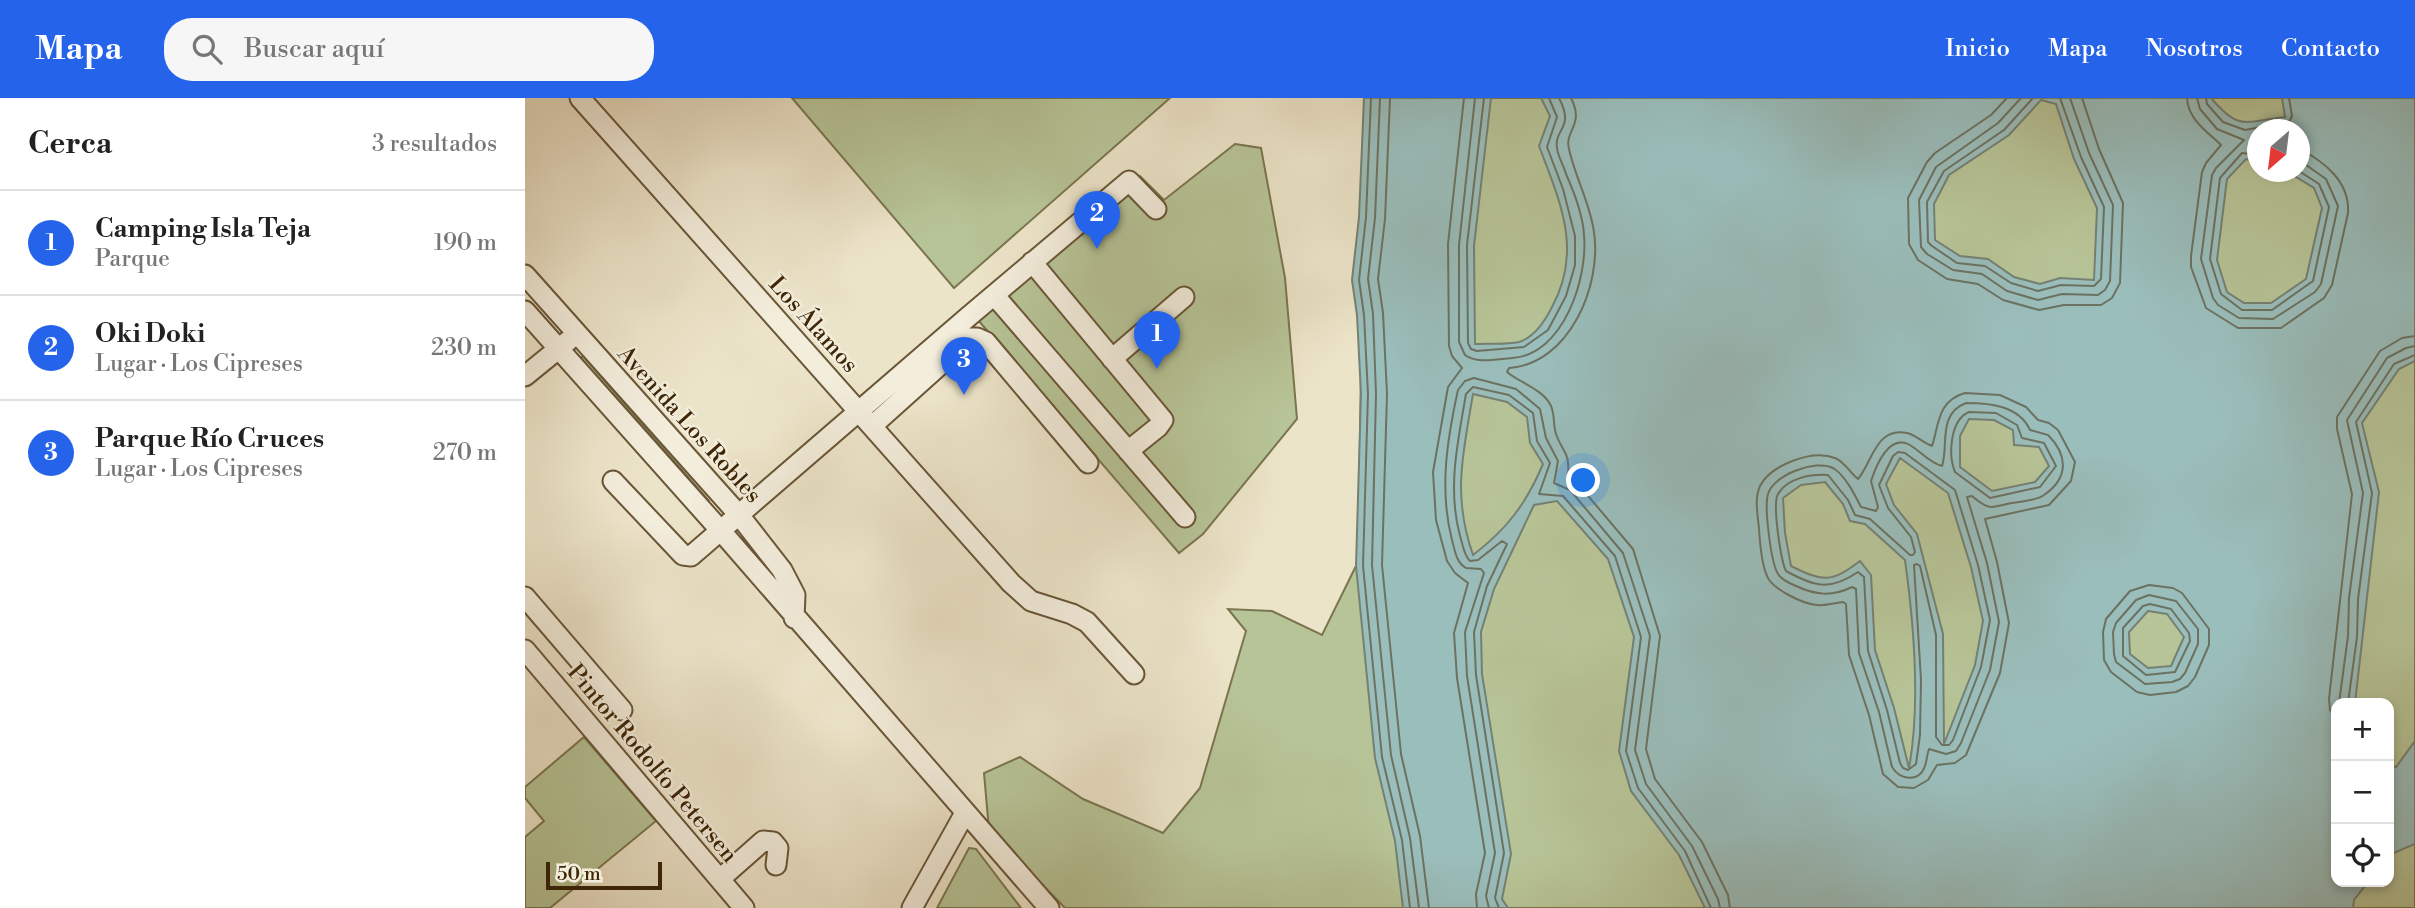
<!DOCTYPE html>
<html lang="es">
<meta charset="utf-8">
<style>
body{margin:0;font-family:"Libre Bodoni",serif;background:#f6f6f6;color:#222}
.controls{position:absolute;right:21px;bottom:21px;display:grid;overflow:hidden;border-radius:14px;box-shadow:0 4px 10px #0003}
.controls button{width:63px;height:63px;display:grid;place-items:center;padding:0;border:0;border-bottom:2px solid #e0e0e0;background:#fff;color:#222;font:35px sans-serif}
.compass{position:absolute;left:1722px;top:21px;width:63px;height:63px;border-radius:50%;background:#fff;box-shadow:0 4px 10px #0003;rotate:208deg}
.scale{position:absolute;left:21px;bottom:18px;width:116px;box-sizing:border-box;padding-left:7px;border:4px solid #3e2606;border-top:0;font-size:19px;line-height:24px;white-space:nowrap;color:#3e2606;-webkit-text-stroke:5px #f3eddc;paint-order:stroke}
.you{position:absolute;left:1059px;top:383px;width:24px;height:24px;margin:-18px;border:5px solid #fff;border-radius:50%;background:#1a73e8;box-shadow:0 0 0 10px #1a73e833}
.badge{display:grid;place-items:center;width:46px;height:46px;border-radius:50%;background:#2563eb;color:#fff;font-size:23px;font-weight:700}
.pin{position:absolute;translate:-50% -58px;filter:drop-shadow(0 2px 4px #0008)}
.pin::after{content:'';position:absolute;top:37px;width:24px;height:21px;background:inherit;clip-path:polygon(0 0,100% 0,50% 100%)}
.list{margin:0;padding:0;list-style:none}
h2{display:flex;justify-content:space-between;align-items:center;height:91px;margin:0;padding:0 28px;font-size:30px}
h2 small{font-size:23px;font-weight:400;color:#767676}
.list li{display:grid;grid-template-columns:46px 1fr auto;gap:21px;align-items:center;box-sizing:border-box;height:105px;padding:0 28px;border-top:2px solid #e0e0e0}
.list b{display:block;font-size:26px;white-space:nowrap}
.list p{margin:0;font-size:23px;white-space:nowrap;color:#767676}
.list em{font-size:23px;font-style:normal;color:#767676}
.icon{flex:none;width:38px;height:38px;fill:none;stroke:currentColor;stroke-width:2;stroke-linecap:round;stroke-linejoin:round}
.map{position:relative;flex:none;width:1890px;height:810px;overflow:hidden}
header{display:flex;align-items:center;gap:42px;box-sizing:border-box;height:98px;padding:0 35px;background:#2563eb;color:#fff}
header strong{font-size:33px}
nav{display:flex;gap:38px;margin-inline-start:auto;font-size:24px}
.search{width:490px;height:63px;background:#f6f6f6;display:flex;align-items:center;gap:18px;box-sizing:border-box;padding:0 24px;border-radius:28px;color:#767676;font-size:26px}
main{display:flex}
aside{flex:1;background:#fff}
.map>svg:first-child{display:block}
</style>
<header>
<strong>Mapa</strong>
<div class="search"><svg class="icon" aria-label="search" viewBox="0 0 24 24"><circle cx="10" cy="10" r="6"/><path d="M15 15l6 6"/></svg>Buscar aquí</div>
<nav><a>Inicio</a><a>Mapa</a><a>Nosotros</a><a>Contacto</a></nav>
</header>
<main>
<aside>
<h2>Cerca<small>3 resultados</small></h2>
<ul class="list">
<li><span class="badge">1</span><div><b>Camping Isla Teja</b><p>Parque</p></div><em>190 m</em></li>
<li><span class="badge">2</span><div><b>Oki Doki</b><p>Lugar · Los Cipreses</p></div><em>230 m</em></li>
<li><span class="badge">3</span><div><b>Parque Río Cruces</b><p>Lugar · Los Cipreses</p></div><em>270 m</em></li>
</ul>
</aside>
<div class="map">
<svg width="1890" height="810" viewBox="0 0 1890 810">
<rect width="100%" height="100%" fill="#ece4c9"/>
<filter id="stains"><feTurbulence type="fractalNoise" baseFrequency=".00286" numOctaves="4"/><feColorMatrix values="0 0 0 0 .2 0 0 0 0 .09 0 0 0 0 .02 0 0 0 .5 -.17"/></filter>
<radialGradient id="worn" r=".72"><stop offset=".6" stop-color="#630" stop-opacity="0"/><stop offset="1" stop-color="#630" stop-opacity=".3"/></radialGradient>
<!-- green -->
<path fill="#b7c497" stroke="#7a754e" stroke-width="2" fill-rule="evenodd" d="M267 0H645L429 190Z
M840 0H1890V810H540L464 732 459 675 495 659 558 701 638 735 675 690 721 533 703 511 747 513 797 537 831 468 833 474ZM1732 32H1774V74H1732ZM1811 605H1864V784H1811Z
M710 46 736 50 760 180 772 321 678 436 654 455 453 222 615 78 639 102Z
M58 258 184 403 179 408 53 262Z
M59 639 131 723 25 810H0V739L19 723 0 700V689Z
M444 750 451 751 496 810H412Z"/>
<!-- water -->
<path fill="#9abebc" stroke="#758173" stroke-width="2" fill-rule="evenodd" d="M839 0H966L949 148 950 246C964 245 981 247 994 244 1010 239 1020 223 1027 209 1058 152 1035 104 1014 48L1025 18 1016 0H1686C1715 34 1720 23 1760 19L1757 0H1890V263L1874 271 1837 325 1854 394 1830 605H1811V784H1843L1829 802 1828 810H1180L1154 757 1106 693 1094 653 1109 539 1083 461 1032 403 1009 407 969 491 956 534 957 576 986 756 977 801 983 810H878L870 743 850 660 831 468 836 296 832 217 827 182 834 119ZM1516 2 1531 6 1549 61 1572 110 1569 182 1535 180 1515 186 1489 179 1463 161 1435 158 1410 142 1409 106 1424 77 1484 37ZM1732 32H1774V74H1763L1789 90 1797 110 1781 181 1746 205H1719L1702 194 1692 162 1702 81 1721 61 1732 64ZM948 296 982 304 1002 319 1005 345 1018 366C1001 406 982 431 948 457 927 397 938 356 948 296ZM1444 321 1469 322 1488 332 1489 347 1514 349 1524 368 1510 384 1467 393 1435 369V338ZM1375 360 1423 395 1446 469 1458 523 1450 567 1419 646 1418 536 1392 436 1369 407 1361 386ZM1300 384 1318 406 1325 423 1340 426 1380 462C1389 527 1396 605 1384 670L1369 610 1350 552 1346 477 1335 463C1306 485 1298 484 1266 468L1260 435 1258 400 1276 387ZM1623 513 1642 516 1659 539 1646 568 1623 570 1605 556 1604 534Z
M1890 643V746L1864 757V667L1871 669Z"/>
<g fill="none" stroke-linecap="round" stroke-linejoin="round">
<!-- shore -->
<path stroke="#6c7261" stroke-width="2" d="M846 0 841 119 834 182 839 217 843 296 838 468 857 659 877 742 885 810
M855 0 850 120 843 181 848 216 851 296 847 467 866 657 885 740 894 810
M865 0 860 121 853 181 858 215 862 296 857 467 876 656 895 738 904 810
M939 0 923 146 924 248 927 258 937 270 923 289 908 374 911 422 922 463 930 475 943 485 929 535 932 580 960 755 951 796 952 810
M950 0 934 147V244L940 257C952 266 972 261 987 260 1038 257 1063 181 1059 137 1058 117 1049 94 1041 76 1039 68 1033 59 1032 50 1029 30 1050 31 1034 0
M959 0 942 147 943 245 946 251 952 253 999 249 1023 232 1041 198 1050 167V138L1038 91 1022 49 1032 19 1024 0
M1046 0C1060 27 1039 33 1044 51 1050 79 1065 105 1069 134 1077 188 1044 266 984 270L982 274C995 285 1018 291 1026 308 1030 317 1028 327 1031 336 1038 356 1045 353 1043 378L1053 386 1108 451 1135 538 1121 651 1130 681 1177 744 1203 797 1205 810
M1482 0 1466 17 1410 55 1402 64 1383 100 1384 146 1393 162 1422 181 1453 186 1478 202 1514 212 1539 207H1576L1587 200 1595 185 1598 105 1574 51 1557 0
M1496 0 1473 25 1411 69 1394 102 1396 149 1402 156 1428 172 1457 176 1482 193 1513 202 1537 196 1573 197 1580 192 1585 183 1588 107 1564 55 1545 0
M1508 0 1479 32 1419 73 1402 104 1403 144 1407 148 1432 165 1460 168 1486 185 1513 193 1536 187 1569 188 1576 181 1579 109 1556 59 1535 0
M1662 0C1663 22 1683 34 1696 47L1681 65 1677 74 1666 158V169L1681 210 1713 230H1756L1799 200 1807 187 1823 115C1825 83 1799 64 1774 50
M1672 0 1675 11 1692 31 1719 42 1691 70 1687 77 1676 161 1688 200 1693 207 1714 220 1748 221 1790 194 1796 186 1813 108 1801 81 1774 62
M1681 0 1682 6 1698 24 1720 32 1764 24 1767 18 1764 0
M1732 57 1717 55 1695 80 1685 161 1696 196 1717 212H1747L1788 183 1804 109 1794 86 1774 73
M1440 295 1475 297 1501 309 1513 322 1524 325 1533 332 1550 364 1546 383 1524 407 1460 421 1472 464 1484 525 1475 575 1441 657 1430 665 1412 667 1403 682 1389 690 1373 689 1358 676 1344 617 1324 557 1321 506 1318 504C1310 505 1300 508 1292 507 1278 506 1247 491 1242 478 1236 465 1235 445 1234 431 1233 418 1229 401 1235 388 1246 367 1287 351 1310 360 1320 364 1325 375 1333 381 1347 365 1351 328 1382 335 1391 337 1398 345 1407 348 1414 327 1412 303 1440 295Z
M1441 305C1466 305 1494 308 1505 332L1523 337C1543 357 1544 380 1519 397 1511 403 1497 403 1487 405 1481 406 1473 409 1466 409 1458 408 1452 402 1447 398L1442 399 1462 465 1474 524 1465 572 1436 645 1431 653 1421 656 1404 651C1402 656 1402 662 1400 668 1394 685 1375 682 1367 669L1354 614 1334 555 1331 491 1327 489C1307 499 1290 497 1271 488 1264 485 1257 482 1253 476 1246 465 1239 409 1243 396 1248 377 1291 361 1308 370 1320 377 1330 397 1336 409L1351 413 1353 409 1346 383C1351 368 1364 335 1385 347 1396 354 1405 365 1417 368 1424 348 1412 316 1441 305Z
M1444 314 1471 315 1492 327 1497 340 1519 345 1531 368 1515 389 1465 400 1430 374C1423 357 1425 322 1444 314Z
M1373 354 1380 355 1430 392 1453 467 1465 522 1456 569 1428 642 1424 647H1417L1411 639V537L1395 468 1392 466 1389 467 1396 582 1395 637 1391 666 1383 672 1378 670 1375 665 1362 612 1343 553 1339 479 1333 474C1305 493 1290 489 1261 473 1256 463 1247 406 1253 396 1262 380 1286 376 1303 377L1323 402 1330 417 1345 421 1385 457H1388L1390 454 1386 439 1363 410 1354 387 1368 358Z
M1624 487 1648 490 1657 495 1684 531V547L1670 579 1663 588 1651 594 1625 597 1612 594 1586 574 1579 562 1578 534 1581 521 1605 493Z
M1624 497 1651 503 1673 531V546L1660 575 1655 581 1647 584 1620 586 1591 564 1589 556 1588 534 1591 525 1611 502Z
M1625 506 1646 511 1664 535 1665 543 1650 574 1621 577 1598 558V530L1618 508Z
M1814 605 1823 538 1824 500 1838 395 1822 322 1862 260 1881 250 1890 248
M1823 605 1832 539 1833 501 1847 395 1831 324 1869 266 1890 257
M1811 622 1805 612 1804 601 1827 396 1812 331V319L1855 253 1877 240 1890 238
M964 810 961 798 970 755 942 578 940 534 959 475 956 471 941 470C931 464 930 453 927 442 914 392 922 342 933 292L940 283 949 280 991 291 1015 311 1021 340 1033 363 1029 385 1045 392 1098 455 1125 538 1110 652 1121 686 1167 748 1193 801 1195 810
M974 810 970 800 979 755 951 577 949 534 962 488 982 446 977 443 953 462 945 463C938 456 938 446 935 438 922 390 933 343 941 296L948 289 984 297 1008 315 1012 343 1025 365 1014 396 1038 398 1090 458 1116 539 1101 653 1113 690 1160 753 1186 810"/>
<defs>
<path id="minor" d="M55 0 486 485 506 503 547 516 562 524 609 576
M507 164 638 322 633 329 603 353
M0 177 214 417 257 472 270 497 269 520
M470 198 660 419
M0 213 196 433 524 810
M587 261 659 199
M0 278 43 243
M347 328 445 240H452L461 244 563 365
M88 383 158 457 166 458 443 219 604 83 631 111
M0 499 97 612
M0 552 219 810
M195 781 238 743 248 744 253 750 251 767
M387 810 440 715"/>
</defs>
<!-- minor casing -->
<use href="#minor" stroke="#6a5637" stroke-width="23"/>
<!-- minor -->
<use href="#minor" stroke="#f3eddc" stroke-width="19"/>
</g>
<g text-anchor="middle" stroke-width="5" stroke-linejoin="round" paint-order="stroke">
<!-- street labels -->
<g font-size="23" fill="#3e2606" stroke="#f3eddc">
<text transform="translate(289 226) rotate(48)" y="8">Los Álamos</text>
<text transform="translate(165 326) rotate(48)" y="8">Avenida Los Robles</text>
<text transform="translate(128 665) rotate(50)" y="8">Pintor Rodolfo Petersen</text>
</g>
</g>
<rect width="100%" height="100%" filter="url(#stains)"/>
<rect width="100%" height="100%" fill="url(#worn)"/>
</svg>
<div class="controls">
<button>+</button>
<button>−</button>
<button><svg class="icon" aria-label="locate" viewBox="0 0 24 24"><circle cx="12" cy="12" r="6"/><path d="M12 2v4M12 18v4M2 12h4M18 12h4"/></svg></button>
</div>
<svg class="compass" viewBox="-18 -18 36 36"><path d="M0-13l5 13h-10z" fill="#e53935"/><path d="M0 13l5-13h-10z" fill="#767676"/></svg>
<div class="scale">50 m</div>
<div class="you"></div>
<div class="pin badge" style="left:632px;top:271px">1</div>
<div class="pin badge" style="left:572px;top:151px">2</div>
<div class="pin badge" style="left:439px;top:297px">3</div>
</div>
</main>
